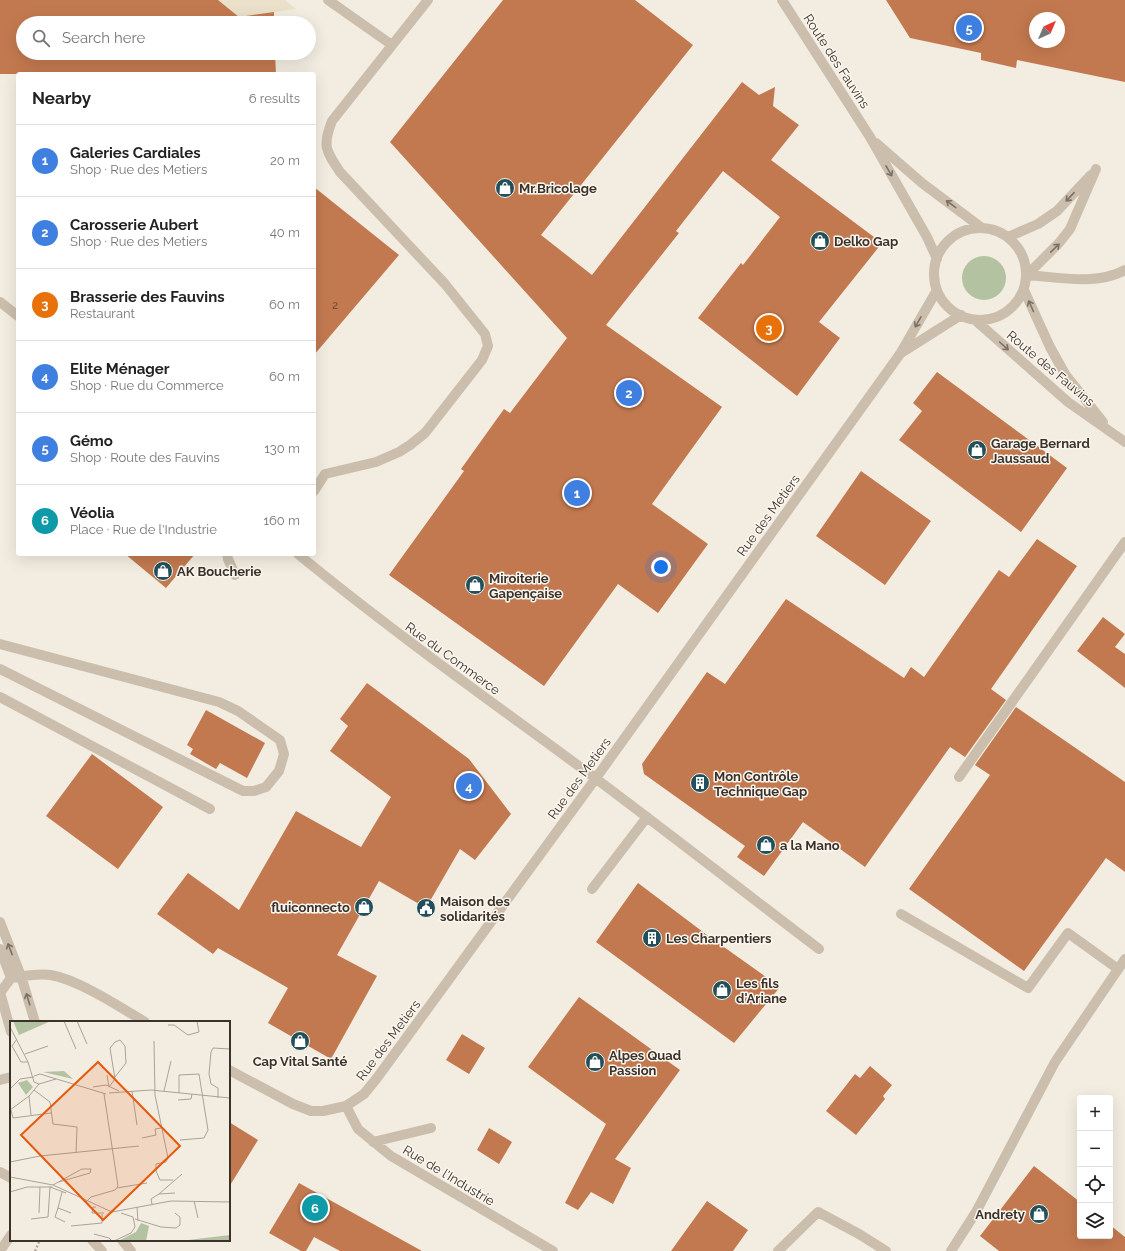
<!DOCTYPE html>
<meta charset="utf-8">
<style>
body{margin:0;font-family:Raleway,sans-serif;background:#f2f2f2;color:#222}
.controls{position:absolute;right:12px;bottom:12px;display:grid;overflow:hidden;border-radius:4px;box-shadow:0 4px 16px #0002}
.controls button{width:36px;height:36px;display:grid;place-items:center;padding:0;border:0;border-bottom:1px solid #e0e0e0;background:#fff;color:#222;font:20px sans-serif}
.compass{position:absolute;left:1029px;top:12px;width:36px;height:36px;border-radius:50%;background:#fff;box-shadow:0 4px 16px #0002;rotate:44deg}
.you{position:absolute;left:661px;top:567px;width:14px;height:14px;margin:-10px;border:3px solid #fff;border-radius:50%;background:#1a73e8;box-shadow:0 0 0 6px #1a73e833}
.badge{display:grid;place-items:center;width:26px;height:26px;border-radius:50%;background:#db2777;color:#fff;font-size:13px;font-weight:700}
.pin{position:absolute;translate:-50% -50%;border:2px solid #fff;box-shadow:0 1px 4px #0006}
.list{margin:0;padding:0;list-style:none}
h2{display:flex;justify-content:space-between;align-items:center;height:52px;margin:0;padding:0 16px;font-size:17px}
h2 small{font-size:13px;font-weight:400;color:#767676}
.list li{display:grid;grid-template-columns:26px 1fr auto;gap:12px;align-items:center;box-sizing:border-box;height:72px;padding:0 16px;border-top:1px solid #e0e0e0}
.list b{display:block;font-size:15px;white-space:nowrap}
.list p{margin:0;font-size:13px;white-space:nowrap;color:#767676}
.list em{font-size:13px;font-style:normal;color:#767676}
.icon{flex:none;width:22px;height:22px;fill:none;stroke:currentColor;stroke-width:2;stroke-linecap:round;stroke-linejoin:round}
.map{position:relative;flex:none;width:1125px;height:1251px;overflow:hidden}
.search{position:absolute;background:#fff;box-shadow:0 4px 16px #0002;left:16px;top:16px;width:300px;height:44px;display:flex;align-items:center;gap:10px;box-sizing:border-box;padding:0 14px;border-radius:22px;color:#767676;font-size:15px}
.panel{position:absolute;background:#fff;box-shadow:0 4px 16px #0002;left:16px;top:72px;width:300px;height:484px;border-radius:4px}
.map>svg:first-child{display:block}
</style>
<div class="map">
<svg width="1125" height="1251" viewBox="0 0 1125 1251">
<rect width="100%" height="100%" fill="#f3ede1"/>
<!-- green -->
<path fill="#b3c2a1" d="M962 278a22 22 0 1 1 44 0a22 22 0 1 1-44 0Z"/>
<!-- plaza -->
<path fill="#ebe0c9" d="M218 0H285L296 9 239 17Z"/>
<!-- building -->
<path fill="#c3794f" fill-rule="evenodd" d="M0 0H218L239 17 274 12V23H23V53H275L276 74H0Z
M503 0H635L693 45 541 235 592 275 742 82 759 95 775 87 773 106 799 125 771 160 882 243 819 322 840 338 797 396 698 318 741 263 743 265 780 217 723 171 676 231 679 233 606 325 722 407 652 504 708 544 658 613 618 584 544 686 389 575 464 471 461 469 504 409 510 413 567 338 390 142Z
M886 0H1125V82L1017 60 1016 68 981 60V53L910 38ZM1035 18H1059V42H1035Z
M314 187 399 255 314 355Z
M937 372 1067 468 1021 532 899 440 922 411 913 403Z
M861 471 931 521 885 585 816 536Z
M1037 539 1077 566 991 689 1006 700 965 757 950 747 865 867 803 822 764 876 737 857 745 846 644 774 642 764 707 672 725 684 786 599 904 678 911 667 924 677 999 570 1009 577Z
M125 554H195L166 588Z
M1103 617 1125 634 1115 647 1125 654V688L1077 651Z
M367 683 469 759 511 814 475 860 460 849 426 908 379 881 337 955 377 976 331 1059 268 1023 288 988 218 948 213 954 157 914 188 873 239 910 296 811 361 847 391 797 330 751 348 726 340 719Z
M1016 707 1125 782V872L1106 858 1024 971 909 889 990 775 975 765Z
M206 710 265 743 247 778 220 763 216 769 190 754 193 749 187 745Z
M92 754 163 807 118 869 46 816Z
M638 883 707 935 780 987 734 1043 596 942Z
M579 997 680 1070 615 1159 631 1168 613 1204 591 1192 578 1210 565 1203 606 1124 528 1067Z
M462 1034 485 1048 469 1074 446 1060Z
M870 1066 892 1085 883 1096 885 1099 856 1135 826 1111 855 1074 860 1078Z
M229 1122 258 1140 229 1187Z
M489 1128 512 1142 499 1164 477 1150Z
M1034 1166 1080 1202V1236H1110V1225L1125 1237V1251H999L980 1236Z
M299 1183 422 1251H340L314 1237 306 1251H301L269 1233Z
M707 1201 748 1230 733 1251H671Z"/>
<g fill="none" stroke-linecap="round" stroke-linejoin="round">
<!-- path -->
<path stroke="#b7a997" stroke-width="2.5" stroke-dasharray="2 2" stroke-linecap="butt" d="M35 1251 40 1240"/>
<!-- minor -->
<path stroke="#cbbead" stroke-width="10" d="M328 0 392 45
M782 0 870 137 927 237 937 259
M876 143 922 183 982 228
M934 274a46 46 0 1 1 92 0a46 46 0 1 1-92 0Z
M1008 237 1038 224 1057 211 1091 175
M1027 275 1059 243 1070 229 1096 169
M1027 275C1058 277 1096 286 1125 270
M1024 290 1050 347 1065 374 1103 422
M0 302 18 316
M975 320 1068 402 1125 442
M901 353 961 315
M314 491 325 474 376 462 399 452 410 445 425 433 482 360 488 346 485 334 445 284 340 172C326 151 322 146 332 121L428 0
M227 554 228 559 235 575
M298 554C394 633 495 704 595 778 670 834 744 892 819 949
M0 644 219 702 238 711 280 740 284 754 279 771 266 787 254 791H243L0 669
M0 697 210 809
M959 777 1125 542
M592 889 647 817
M901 914 1028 988 1068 933 1118 969
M0 922 21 976 35 1022
M0 949 11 978
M0 992 11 1032
M0 993 11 978C23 976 39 973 51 975 79 980 120 1007 145 1022
M229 1070 293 1104 311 1111H323L346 1106 364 1094 377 1078 596 778 900 354 937 290
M0 1080 11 1077
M346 1106 358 1129 391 1156 553 1251
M373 1142 431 1128
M0 1172 11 1178
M92 1240 102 1251
M122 1240 131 1251
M0 1251 11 1235
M778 1251 818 1212 859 1234 886 1251
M951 1251 976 1212 1055 1062 1125 959"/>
</g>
<!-- one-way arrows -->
<defs><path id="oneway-shaft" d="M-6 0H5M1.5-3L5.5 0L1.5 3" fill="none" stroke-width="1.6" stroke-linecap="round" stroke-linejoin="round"/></defs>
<g stroke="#7b7166">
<use href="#oneway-shaft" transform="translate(889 171) rotate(60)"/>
<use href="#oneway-shaft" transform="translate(1070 197) rotate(133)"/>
<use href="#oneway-shaft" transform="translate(951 204) rotate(-143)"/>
<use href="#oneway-shaft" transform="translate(1055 248) rotate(-44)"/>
<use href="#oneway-shaft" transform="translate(1031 306) rotate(-114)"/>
<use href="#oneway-shaft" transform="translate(918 322) rotate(120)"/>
<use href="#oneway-shaft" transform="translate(1004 346) rotate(42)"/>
<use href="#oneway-shaft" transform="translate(10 949) rotate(-111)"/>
<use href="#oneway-shaft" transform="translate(28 999) rotate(-107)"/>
</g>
<!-- icons -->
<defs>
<symbol id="shop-disc" viewBox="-11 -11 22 22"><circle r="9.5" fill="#21505b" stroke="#faf6ee"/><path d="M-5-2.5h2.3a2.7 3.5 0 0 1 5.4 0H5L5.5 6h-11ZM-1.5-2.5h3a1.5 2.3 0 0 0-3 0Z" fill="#fff"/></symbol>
<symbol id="building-disc" viewBox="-11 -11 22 22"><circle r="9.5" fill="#21505b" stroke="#faf6ee"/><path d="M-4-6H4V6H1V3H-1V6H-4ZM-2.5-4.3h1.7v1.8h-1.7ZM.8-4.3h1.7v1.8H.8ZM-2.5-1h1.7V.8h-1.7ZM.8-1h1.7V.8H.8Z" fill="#fff"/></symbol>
<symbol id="civic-disc" viewBox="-11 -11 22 22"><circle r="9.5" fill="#21505b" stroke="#faf6ee"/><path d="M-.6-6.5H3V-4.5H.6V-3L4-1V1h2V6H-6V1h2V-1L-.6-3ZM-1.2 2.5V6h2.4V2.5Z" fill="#fff"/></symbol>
</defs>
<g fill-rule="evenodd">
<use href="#shop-disc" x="494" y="177" width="22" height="22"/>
<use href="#shop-disc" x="809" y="230" width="22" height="22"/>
<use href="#shop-disc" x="966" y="439" width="22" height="22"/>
<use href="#shop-disc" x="152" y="560" width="22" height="22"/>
<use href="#shop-disc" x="464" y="574" width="22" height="22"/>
<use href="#building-disc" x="689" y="772" width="22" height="22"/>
<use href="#shop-disc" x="755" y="834" width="22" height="22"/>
<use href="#shop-disc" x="353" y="896" width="22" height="22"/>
<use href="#civic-disc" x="415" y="897" width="22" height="22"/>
<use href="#building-disc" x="641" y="927" width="22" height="22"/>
<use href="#shop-disc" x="711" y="979" width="22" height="22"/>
<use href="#shop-disc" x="289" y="1030" width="22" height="22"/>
<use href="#shop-disc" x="584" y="1051" width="22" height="22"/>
<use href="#shop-disc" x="1028" y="1203" width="22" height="22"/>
</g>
<g text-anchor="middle" stroke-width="3" stroke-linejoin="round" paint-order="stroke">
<!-- number labels -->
<g font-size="11" fill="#5c4434">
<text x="335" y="309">2</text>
</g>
<!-- street labels -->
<g font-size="13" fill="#3a322b" stroke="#faf6ee">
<text transform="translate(837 61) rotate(57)" y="5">Route des Fauvins</text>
<text transform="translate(1051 368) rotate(40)" y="5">Route des Fauvins</text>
<text transform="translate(768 515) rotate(-54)" y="5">Rue des Metiers</text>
<text transform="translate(453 658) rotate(36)" y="5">Rue du Commerce</text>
<text transform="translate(579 778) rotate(-54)" y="5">Rue des Metiers</text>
<text transform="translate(388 1040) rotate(-53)" y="5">Rue des Metiers</text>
<text transform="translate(449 1175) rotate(31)" y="5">Rue de l'Industrie</text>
</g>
<!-- poi labels -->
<g font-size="13" font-weight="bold" fill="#3a322b" stroke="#faf6ee" text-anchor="start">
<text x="519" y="193">Mr.Bricolage</text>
<text x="834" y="246">Delko Gap</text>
<text x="991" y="448">Garage Bernard<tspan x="991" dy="15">Jaussaud</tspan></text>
<text x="177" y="576">AK Boucherie</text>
<text x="489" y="583">Miroiterie<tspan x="489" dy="15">Gapençaise</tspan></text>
<text x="714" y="781">Mon Contrôle<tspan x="714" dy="15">Technique Gap</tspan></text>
<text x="780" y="850">a la Mano</text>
<text x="440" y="906">Maison des<tspan x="440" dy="15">solidarités</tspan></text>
<text x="350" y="912" text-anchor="end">fluiconnecto</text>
<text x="666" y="943">Les Charpentiers</text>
<text x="736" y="988">Les fils<tspan x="736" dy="15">d'Ariane</tspan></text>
<text x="609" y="1060">Alpes Quad<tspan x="609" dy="15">Passion</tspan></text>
<text x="300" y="1066" text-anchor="middle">Cap Vital Santé</text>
<text x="1025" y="1219" text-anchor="end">Andrety</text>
</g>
</g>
<!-- overview -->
<g transform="translate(10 1021)">
<rect width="220" height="220" fill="#f3ede1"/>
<path d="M3 0H41L9 14ZM54 50 63 58 33 51ZM17 59 23 66 16 74 8 62ZM131 202 139 205 136 220H108L126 211ZM220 214V220H177L178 219Z" fill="#b3c2a1"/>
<path fill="none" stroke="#a9a298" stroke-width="1" d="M54 0 66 28M67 0 77 23M158 4H164L178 14 189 11 187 0M0 6 18 41 24 61 29 63 46 58M7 18 2 25 11 41H18M144 20 145 74 158 137 156 141 146 143V150L150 159H163M15 33 38 25M97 54 99 66M24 55 30 53 96 73M83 66 96 64 109 70M99 66 105 58 100 27 105 21 110 19 115 25 116 42 105 56M0 68 10 58 24 56M24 69 40 81 43 103 67 106 66 132M122 70 127 104M154 70 161 40M99 72 141 69 220 77M169 72V54L189 53 198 109 194 117 170 119M19 75 21 94M208 77V67L201 63 199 53 201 31 203 27 220 28M168 79 181 78 182 73M0 89 19 75 29 63M1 89 3 97 41 92M132 117 146 114 145 108 151 107M0 141 30 135 129 125M0 156 43 164 102 191 161 180 220 181M43 164 70 149 72 148H81L80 152 49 161M40 166 56 172M107 167 137 162M0 171 17 166H42M52 171 48 187 61 192M149 173 172 153M184 180 188 197M76 181 81 176 105 169 108 165 94 73M142 183 141 178 149 173 165 172M86 186H83L82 192H94M127 186 128 200M48 187 45 196 55 201M29 192 30 166M21 198 38 196 40 166M125 198 151 206 166 207 170 204V196L165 192M61 205 92 202V193M84 213 99 217 102 220M104 220 121 212 125 206 123 196 111 192"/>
<path fill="#e8590c" fill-opacity="0.15" stroke="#e8590c" stroke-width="2" d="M88 41 170 125 93 199 11 114Z"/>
<rect width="220" height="220" fill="none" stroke="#3a322b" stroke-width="2"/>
</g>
</svg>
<div class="controls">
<button>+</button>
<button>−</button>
<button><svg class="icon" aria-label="locate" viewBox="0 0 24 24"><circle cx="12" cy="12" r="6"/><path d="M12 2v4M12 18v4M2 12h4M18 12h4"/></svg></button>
<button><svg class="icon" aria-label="layers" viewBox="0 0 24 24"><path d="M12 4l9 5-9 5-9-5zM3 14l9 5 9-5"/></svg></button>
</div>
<svg class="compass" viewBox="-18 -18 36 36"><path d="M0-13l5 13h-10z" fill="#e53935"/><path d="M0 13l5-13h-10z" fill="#767676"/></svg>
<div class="you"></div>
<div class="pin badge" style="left:577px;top:493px;background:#3f7fe0">1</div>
<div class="pin badge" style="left:629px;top:393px;background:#3f7fe0">2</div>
<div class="pin badge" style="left:769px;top:328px;background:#e8710a">3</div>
<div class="pin badge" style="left:469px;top:786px;background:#3f7fe0">4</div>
<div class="pin badge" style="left:969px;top:28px;background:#3f7fe0">5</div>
<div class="pin badge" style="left:315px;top:1208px;background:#0f9aa8">6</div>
<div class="search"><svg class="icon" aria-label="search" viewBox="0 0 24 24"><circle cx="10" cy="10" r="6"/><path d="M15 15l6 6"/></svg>Search here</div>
<section class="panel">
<h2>Nearby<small>6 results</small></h2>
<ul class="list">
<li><span class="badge" style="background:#3f7fe0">1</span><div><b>Galeries Cardiales</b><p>Shop · Rue des Metiers</p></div><em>20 m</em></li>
<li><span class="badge" style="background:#3f7fe0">2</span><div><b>Carosserie Aubert</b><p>Shop · Rue des Metiers</p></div><em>40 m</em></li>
<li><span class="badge" style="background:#e8710a">3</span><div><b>Brasserie des Fauvins</b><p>Restaurant</p></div><em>60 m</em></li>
<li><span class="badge" style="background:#3f7fe0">4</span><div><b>Elite Ménager</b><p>Shop · Rue du Commerce</p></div><em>60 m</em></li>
<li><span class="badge" style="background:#3f7fe0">5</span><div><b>Gémo</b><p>Shop · Route des Fauvins</p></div><em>130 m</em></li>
<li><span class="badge" style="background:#0f9aa8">6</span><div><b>Véolia</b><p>Place · Rue de l'Industrie</p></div><em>160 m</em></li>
</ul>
</section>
</div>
